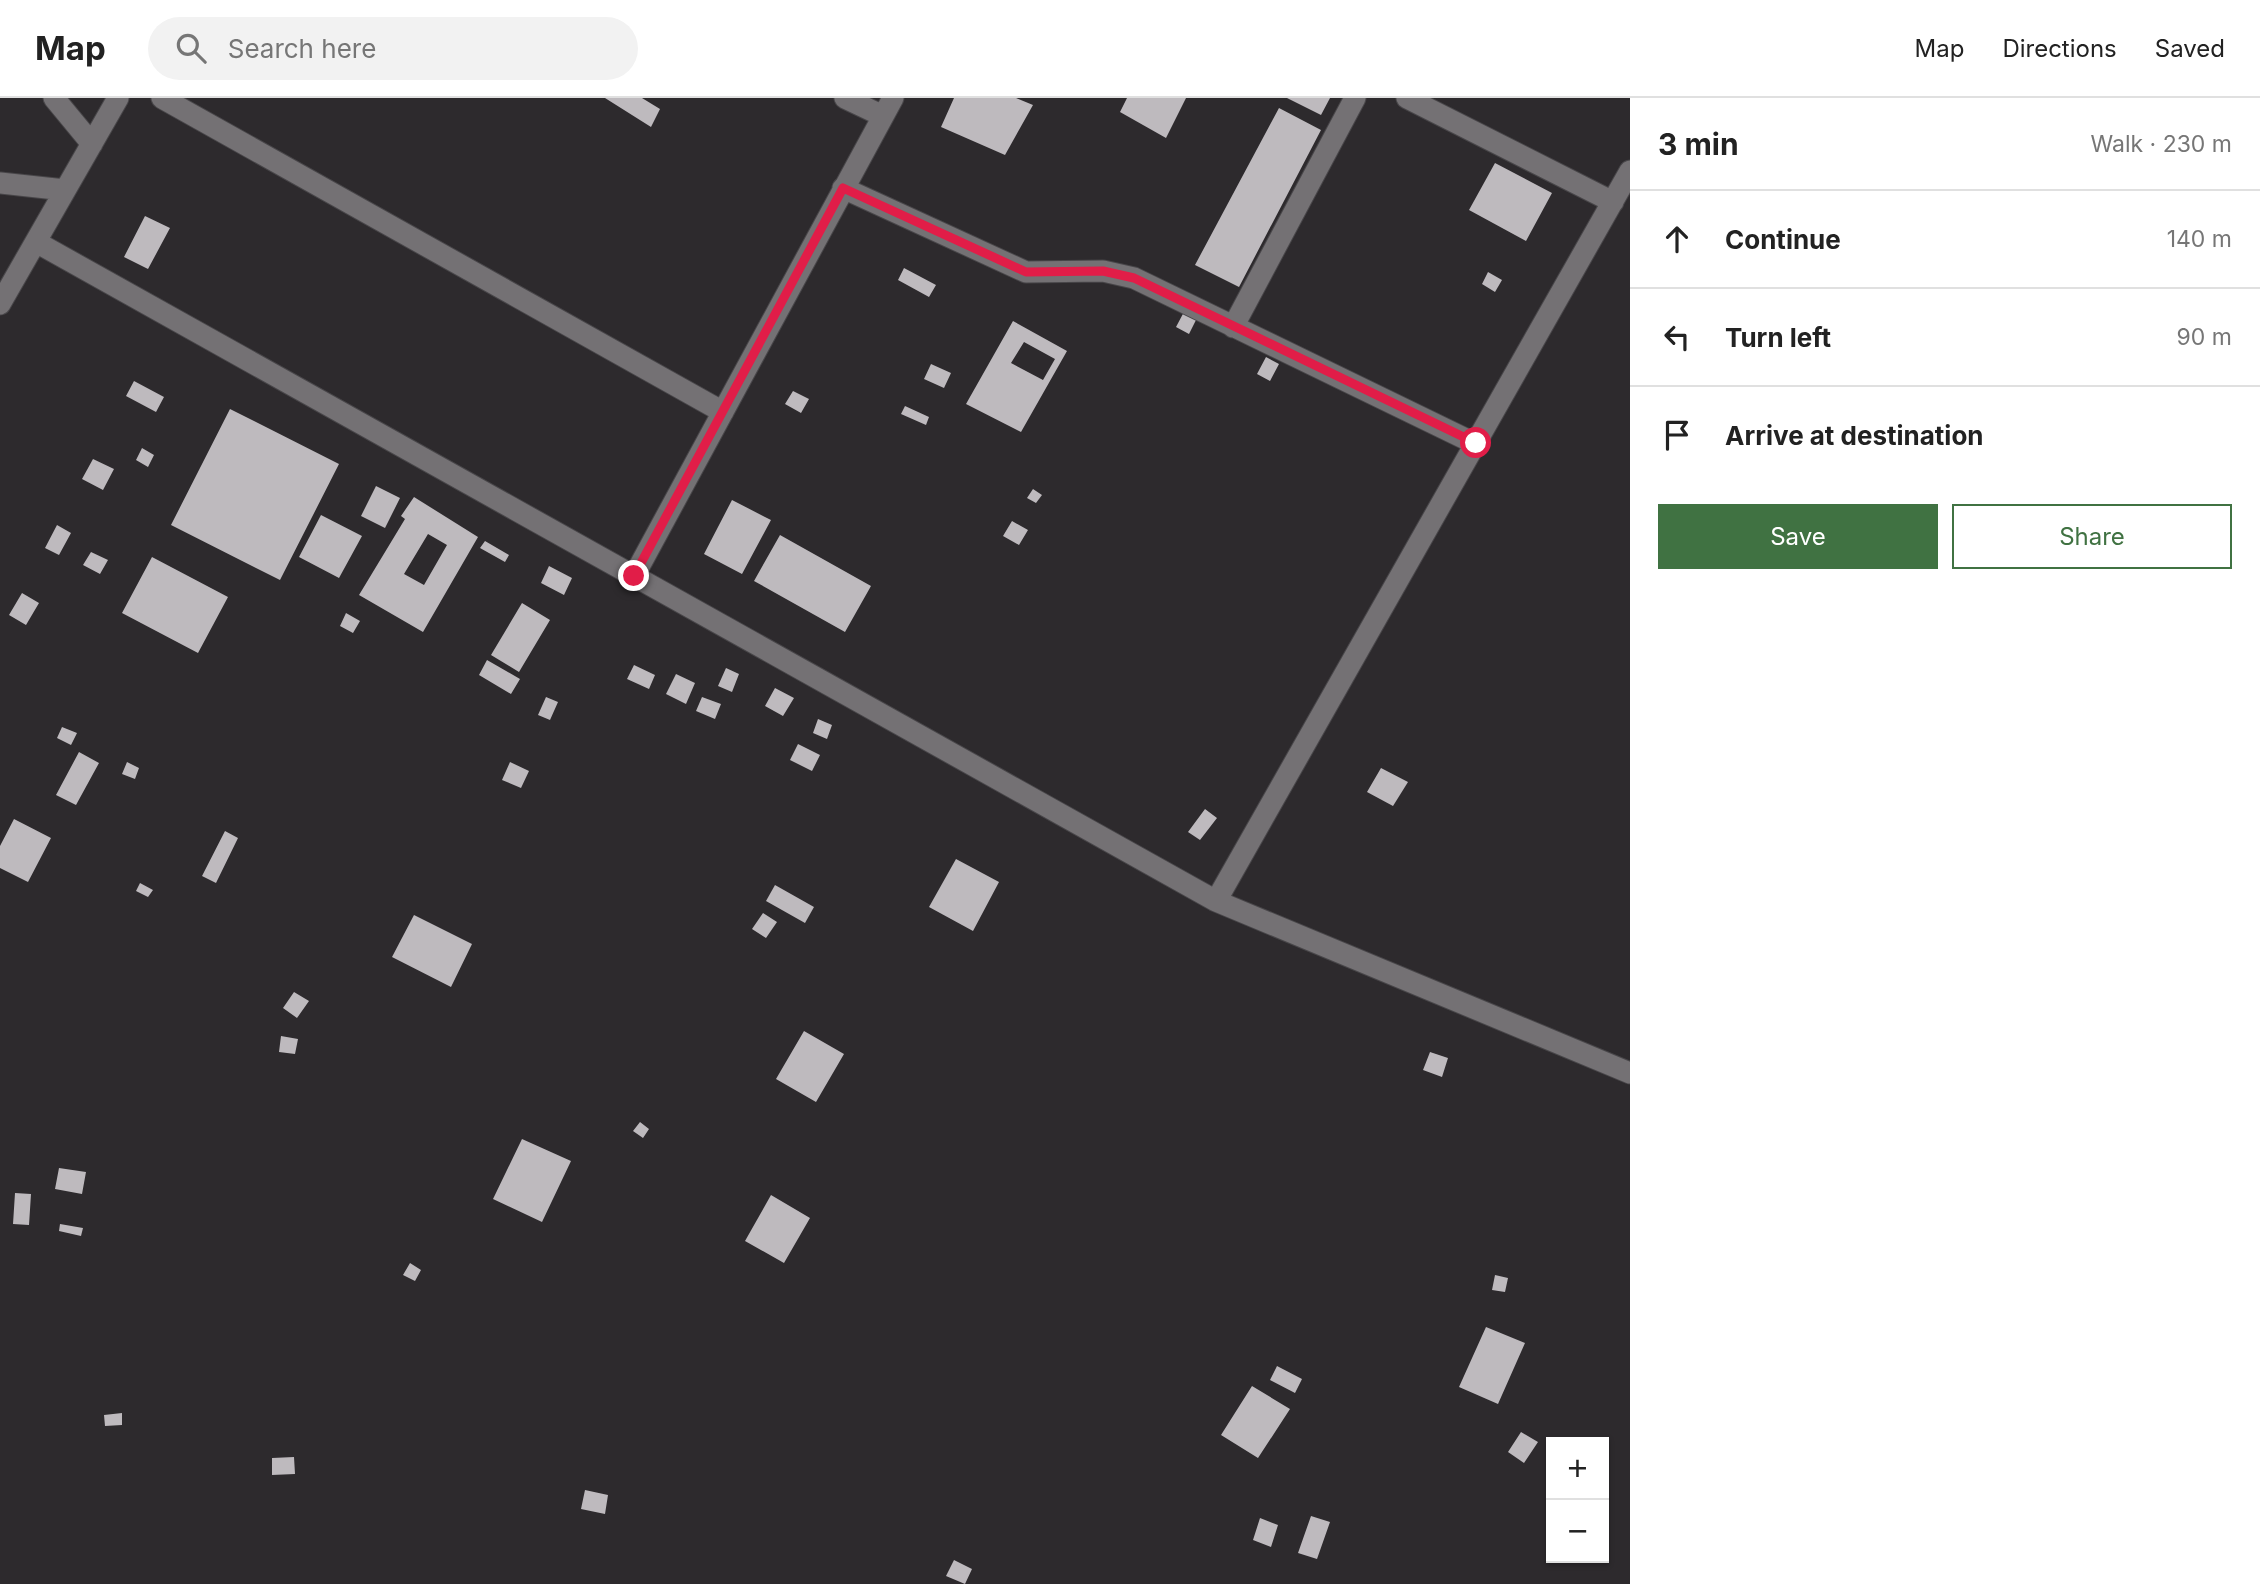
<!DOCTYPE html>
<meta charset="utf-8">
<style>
body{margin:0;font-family:Inter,sans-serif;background:#f2f2f2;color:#222}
.controls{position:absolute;right:21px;bottom:21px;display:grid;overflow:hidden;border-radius:0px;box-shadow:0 2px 5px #0004}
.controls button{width:63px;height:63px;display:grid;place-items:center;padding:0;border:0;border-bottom:2px solid #e0e0e0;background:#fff;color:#222;font:35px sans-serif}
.stop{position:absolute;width:21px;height:21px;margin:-16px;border:5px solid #e11d48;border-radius:50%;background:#fff}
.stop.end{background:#e11d48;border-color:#fff;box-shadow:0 2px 7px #0008}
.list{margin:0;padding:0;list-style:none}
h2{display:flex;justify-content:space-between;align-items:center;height:91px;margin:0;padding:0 28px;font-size:30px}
h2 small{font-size:23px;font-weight:400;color:#767676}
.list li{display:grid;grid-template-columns:46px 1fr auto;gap:21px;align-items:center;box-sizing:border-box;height:98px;padding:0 28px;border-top:2px solid #e0e0e0}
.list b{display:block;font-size:26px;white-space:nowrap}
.list em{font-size:23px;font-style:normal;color:#767676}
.actions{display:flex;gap:14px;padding:21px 28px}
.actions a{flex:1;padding:16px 0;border:2px solid #407242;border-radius:0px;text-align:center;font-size:24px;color:#407242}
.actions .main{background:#407242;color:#fff}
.icon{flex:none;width:38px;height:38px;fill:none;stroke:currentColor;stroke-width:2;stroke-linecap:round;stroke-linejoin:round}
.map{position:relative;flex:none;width:1630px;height:1486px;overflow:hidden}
header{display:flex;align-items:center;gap:42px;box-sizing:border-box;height:98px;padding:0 35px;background:#fff;border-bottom:2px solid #e0e0e0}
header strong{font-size:33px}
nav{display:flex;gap:38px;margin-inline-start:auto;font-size:24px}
.search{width:490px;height:63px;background:#f2f2f2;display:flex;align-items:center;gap:18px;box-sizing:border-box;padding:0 24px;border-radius:38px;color:#767676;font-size:26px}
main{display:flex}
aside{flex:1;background:#fff}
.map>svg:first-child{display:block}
</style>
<header>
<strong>Map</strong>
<div class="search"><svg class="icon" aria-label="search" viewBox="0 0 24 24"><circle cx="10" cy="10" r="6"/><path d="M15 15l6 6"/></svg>Search here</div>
<nav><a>Map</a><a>Directions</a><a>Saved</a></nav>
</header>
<main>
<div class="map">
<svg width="1630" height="1486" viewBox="0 0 1630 1486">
<rect width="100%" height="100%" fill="#2d2a2d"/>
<!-- building -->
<path fill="#bebabe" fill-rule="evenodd" d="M605 0H642L660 11 651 29Z
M954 0H1016L1033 7 1005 57 941 29Z
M1127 0H1186L1166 40 1120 14Z
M1287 0H1330L1321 17Z
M1279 10 1321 32 1239 189 1195 167Z
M1495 65 1552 95 1526 143 1469 112Z
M145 118 170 130 148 171 124 159Z
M904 170 936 187 929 199 898 182Z
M1488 174 1502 182 1495 194 1482 186Z
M1185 212 1198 218 1189 236 1176 229Z
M1013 223 1067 253 1021 334 966 306ZM1024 244 1055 261 1043 282 1011 265Z
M1266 259 1279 266 1270 283 1257 276Z
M931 266 951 275 944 290 924 281Z
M134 283 164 299 156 314 126 298Z
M793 293 809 301 801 315 785 306Z
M905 308 929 319 926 327 901 316Z
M230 311 339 366 280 482 171 427Z
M142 350 154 357 148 369 136 362Z
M93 361 114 371 103 392 82 381Z
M376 388 400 400 385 430 361 418Z
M1033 391 1042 397 1036 405 1027 400Z
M414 399 478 439 423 534 359 497 405 421 401 418ZM428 436 447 447 424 487 404 476Z
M732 402 771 422 742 476 704 456Z
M321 417 362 438 339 480 299 459Z
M1012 423 1028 432 1019 447 1003 438Z
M57 427 71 435 59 457 45 450Z
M780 437 871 488 845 534 754 483Z
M485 443 509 457 505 464 480 450Z
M91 454 108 462 100 476 83 467Z
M152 459 228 499 198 555 122 515Z
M549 468 572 480 564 497 541 485Z
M22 495 39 505 26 527 9 517Z
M522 505 550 522 519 574 491 557Z
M346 515 360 523 353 535 340 528Z
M487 562 520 581 511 596 479 577Z
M634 567 655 577 649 591 627 581Z
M726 570 739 576 732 594 718 588Z
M676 576 695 585 686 606 666 596Z
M775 590 794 600 783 618 765 608Z
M546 599 558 604 550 622 538 617Z
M702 599 721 606 715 621 696 613Z
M818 621 832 627 827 641 813 635Z
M62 629 77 635 71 647 57 640Z
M798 646 820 657 812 673 790 662Z
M79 654 99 665 76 707 56 697Z
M127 664 139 670 135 681 122 676Z
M510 664 529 673 521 690 502 682Z
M1381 670 1408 684 1393 708 1367 694Z
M1205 711 1217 720 1200 742 1188 734Z
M14 721 51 740 28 784 0 770V748Z
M225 733 238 740 216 785 202 778Z
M956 761 999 784 973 833 929 809Z
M140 785 153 792 148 799 136 793Z
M775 787 814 809 805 825 766 803Z
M763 815 777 824 766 840 752 831Z
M414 817 472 846 451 889 392 859Z
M294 894 309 903 297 920 283 910Z
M804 933 844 956 816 1004 776 981Z
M281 938 298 941 295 956 279 954Z
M1430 954 1448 960 1442 979 1423 972Z
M640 1024 649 1031 643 1040 633 1033Z
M522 1041 571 1063 542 1124 493 1101Z
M59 1070 86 1074 82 1096 55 1091Z
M15 1095 31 1096 29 1127 13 1126Z
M771 1097 810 1120 784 1165 745 1143Z
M60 1126 83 1130 81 1138 59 1133Z
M410 1165 421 1172 415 1183 403 1177Z
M1495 1177 1508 1180 1505 1194 1492 1192Z
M1486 1229 1525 1245 1498 1306 1459 1289Z
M1277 1268 1302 1281 1295 1295 1270 1282Z
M1252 1288 1290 1311 1258 1360 1221 1337Z
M122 1315V1327L105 1328 104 1317Z
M1521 1334 1538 1344 1524 1365 1508 1354Z
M294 1359 295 1376 272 1377V1360Z
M585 1392 608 1397 605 1416 581 1411Z
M1311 1418 1330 1424 1317 1461 1298 1455Z
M1260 1420 1278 1427 1271 1449 1253 1442Z
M954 1462 972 1471 965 1486 946 1478Z"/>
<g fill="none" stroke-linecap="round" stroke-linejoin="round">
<defs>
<path id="minor" d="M54 0 92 46
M162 0 723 314
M845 0 883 18
M1407 0 1613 104
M0 85 65 92
M843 90 1026 174 1103 173 1134 180 1476 346
M36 144 1216 803 1630 73
M0 206 118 0
M1233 229 1355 0
M634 478 893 0
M1216 803 1630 975"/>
</defs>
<!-- minor casing -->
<use href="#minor" stroke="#484649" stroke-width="23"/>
<!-- minor -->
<use href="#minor" stroke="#747174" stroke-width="21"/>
</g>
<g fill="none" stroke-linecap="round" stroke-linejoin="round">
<!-- route -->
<path stroke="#e11d48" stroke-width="9" d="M634 478 843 90 1026 174 1103 173 1134 180 1476 345"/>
</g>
</svg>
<div class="controls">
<button>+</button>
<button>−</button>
</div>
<div class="stop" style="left:1476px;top:345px"></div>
<div class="stop end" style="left:634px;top:478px"></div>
</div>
<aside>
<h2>3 min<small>Walk · 230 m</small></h2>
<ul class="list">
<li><svg class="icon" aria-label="ahead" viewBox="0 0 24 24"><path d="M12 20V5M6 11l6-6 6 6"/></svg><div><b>Continue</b></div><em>140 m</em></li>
<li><svg class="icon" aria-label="left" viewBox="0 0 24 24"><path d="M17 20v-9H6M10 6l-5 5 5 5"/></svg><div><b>Turn left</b></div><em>90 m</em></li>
<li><svg class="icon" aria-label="arrive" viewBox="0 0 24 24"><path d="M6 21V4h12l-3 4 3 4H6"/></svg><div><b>Arrive at destination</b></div></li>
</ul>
<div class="actions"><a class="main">Save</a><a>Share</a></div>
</aside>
</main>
